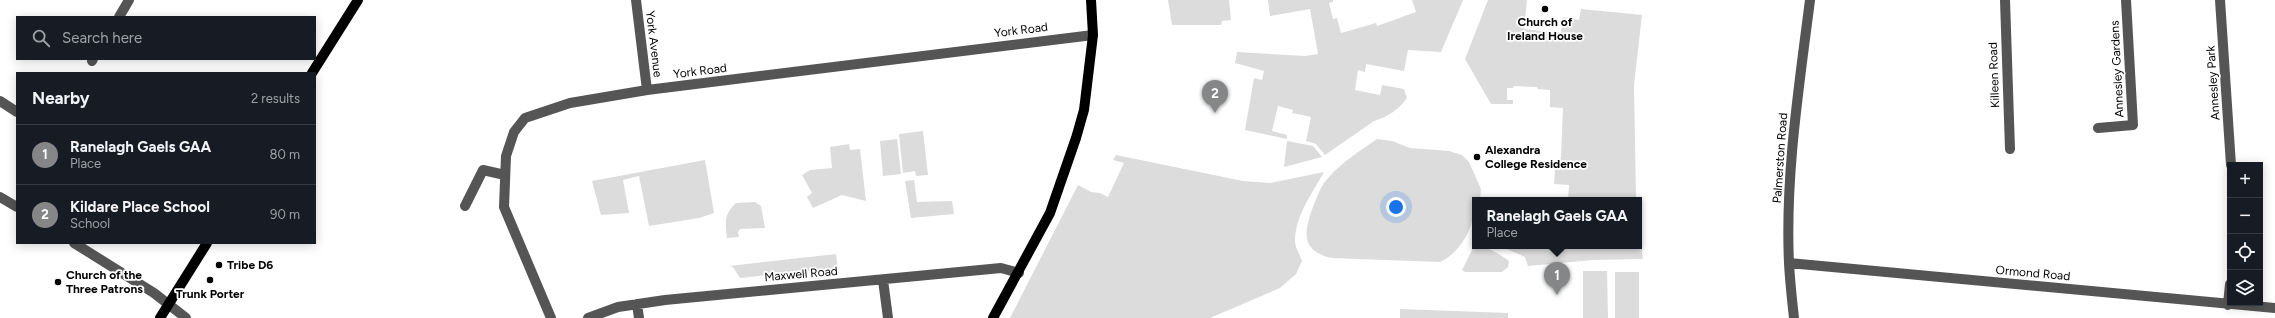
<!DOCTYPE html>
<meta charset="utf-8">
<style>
body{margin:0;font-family:Figtree,sans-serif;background:#242831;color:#f1f3f6}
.controls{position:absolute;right:12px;bottom:12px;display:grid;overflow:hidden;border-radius:0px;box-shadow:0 2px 10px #0003}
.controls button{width:36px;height:36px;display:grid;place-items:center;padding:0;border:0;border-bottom:1px solid #363941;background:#171b24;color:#f1f3f6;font:20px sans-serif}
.you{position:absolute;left:1396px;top:207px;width:14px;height:14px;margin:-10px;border:3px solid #fff;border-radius:50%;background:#1a73e8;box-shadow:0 0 0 6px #1a73e833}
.badge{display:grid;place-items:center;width:26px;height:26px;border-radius:50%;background:#858687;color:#fff;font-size:13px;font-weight:700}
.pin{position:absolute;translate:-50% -33px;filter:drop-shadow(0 1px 2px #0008)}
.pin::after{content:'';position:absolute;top:21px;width:14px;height:12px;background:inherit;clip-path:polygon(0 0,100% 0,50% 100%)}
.popup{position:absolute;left:1472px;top:197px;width:170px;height:52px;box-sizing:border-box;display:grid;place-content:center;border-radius:0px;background:#171b24;filter:drop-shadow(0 1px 3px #0005);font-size:13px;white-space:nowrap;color:#9ea1a6}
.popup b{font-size:15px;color:#f1f3f6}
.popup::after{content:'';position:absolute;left:50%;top:100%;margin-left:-8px;border:8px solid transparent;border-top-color:#171b24}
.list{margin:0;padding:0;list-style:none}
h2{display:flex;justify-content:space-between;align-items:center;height:52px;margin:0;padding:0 16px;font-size:17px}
h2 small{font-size:13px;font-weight:400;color:#9ea1a6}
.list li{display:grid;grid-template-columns:26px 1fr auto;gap:12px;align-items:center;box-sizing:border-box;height:60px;padding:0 16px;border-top:1px solid #363941}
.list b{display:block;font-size:15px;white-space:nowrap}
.list p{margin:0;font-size:13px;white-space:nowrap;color:#9ea1a6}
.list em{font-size:13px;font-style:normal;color:#9ea1a6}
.icon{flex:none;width:22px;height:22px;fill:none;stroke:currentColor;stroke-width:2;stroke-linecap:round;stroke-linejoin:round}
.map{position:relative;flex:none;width:2275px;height:318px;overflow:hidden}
.search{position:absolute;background:#171b24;box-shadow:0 2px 10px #0003;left:16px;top:16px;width:300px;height:44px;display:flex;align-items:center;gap:10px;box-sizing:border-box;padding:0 14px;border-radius:0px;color:#9ea1a6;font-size:15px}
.panel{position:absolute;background:#171b24;box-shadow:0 2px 10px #0003;left:16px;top:72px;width:300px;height:172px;border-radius:0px}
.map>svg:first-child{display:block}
</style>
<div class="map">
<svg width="2275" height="318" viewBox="0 0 2275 318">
<rect width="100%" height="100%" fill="#fff"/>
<!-- green -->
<path fill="#dcdcdc" d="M1168 0H1229L1231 20 1222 21 1221 25H1172Z
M1268 0H1333V2L1329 3 1333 19 1337 18 1341 33 1376 23 1377 26 1416 12 1412 0H1463L1441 52 1408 50 1404 71 1366 64 1365 72 1358 70 1355 90 1380 95 1382 85 1404 89 1407 98C1399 109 1388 117 1374 121L1325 155 1316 144 1306 141 1311 117 1292 113 1293 110 1278 106 1272 131 1287 135V139L1245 130 1254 78 1262 80 1264 71 1235 63 1237 52 1305 56 1318 54 1310 9 1270 16Z
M1488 0H1527L1524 29 1561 33 1563 17 1579 20 1581 9 1642 15 1634 85 1636 200H1568L1569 185 1554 184 1555 170 1561 157 1563 108 1550 107V90L1538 89 1537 87 1514 86 1513 88H1507V100H1513V104H1491L1465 59Z
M923 131 928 175 916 176 915 171 903 173 899 134Z
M897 139 901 174 883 176 880 141Z
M1377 139 1392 141 1410 148 1449 151 1462 155 1469 162 1481 189 1480 200H1475C1475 225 1463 251 1440 262L1332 258C1300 251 1304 232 1313 207 1317 197 1321 185 1329 177 1342 162 1360 151 1377 139Z
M1287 141 1313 146 1322 157 1284 167Z
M849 144 850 150 860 149 866 201 842 195 813 208 807 197 812 193 802 175 810 170 832 168 830 147Z
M1116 155 1243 181 1270 183 1324 172C1313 192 1295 216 1295 241 1295 247 1300 255 1302 261L1296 274 1280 288 1210 318H1010L1078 185 1091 192 1100 193 1108 197 1124 163 1113 160Z
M705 160 714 213 699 218 649 226 639 176 623 180 629 213 601 215 592 181Z
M914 180 917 202 952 201 954 214 911 218 905 181Z
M755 202 761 206 765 228 740 229 738 232 739 237 727 238C725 223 724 214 736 203Z
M1639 228 1643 259 1593 260 1528 266 1525 257 1502 247 1639 246Z
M1475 244V246C1486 246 1500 254 1509 261L1508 267 1502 272H1465L1462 270Z
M836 254 838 268 740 278 733 267 729 266Z
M1583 271H1607L1608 318H1583Z
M1615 272H1639V318H1615Z
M1400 309 1508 313V318H1400Z"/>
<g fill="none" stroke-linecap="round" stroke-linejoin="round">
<!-- minor -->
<path stroke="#555" stroke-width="10" d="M636 0 647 90
M2005 0 2010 149
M2220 0 2231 165
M119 17 129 0
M92 61 93 59
M0 101 17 112
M2098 128 2133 125 2126 0
M0 197 17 207
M465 206 483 170 505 175
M74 243 154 293 186 318
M1789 263 2275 308
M883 280 888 318
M637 304 639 318
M2228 305 2230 284
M551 318 504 207 506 156 514 132 525 118 570 103 647 90 1093 35
M588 318 618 307 665 300 1001 268 1019 273
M1794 318C1792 300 1790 282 1789 263 1785 176 1799 87 1810 0"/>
<!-- major -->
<path stroke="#000" stroke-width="10" d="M312 73 358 0
M160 318 207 243
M993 318 1050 213 1076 138 1084 110 1093 35 1091 0"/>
</g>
<!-- markers -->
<g fill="#000" stroke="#fff" stroke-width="1.5">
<circle cx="1545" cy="9" r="4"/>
<circle cx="1477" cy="157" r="4"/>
<circle cx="219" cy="265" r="4"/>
<circle cx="210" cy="280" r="4"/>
<circle cx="58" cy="282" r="4"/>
</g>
<g text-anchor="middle" stroke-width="3.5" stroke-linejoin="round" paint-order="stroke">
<!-- poi labels -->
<g font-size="12" font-weight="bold" fill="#000" stroke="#fff" text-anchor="start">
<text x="1545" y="26" text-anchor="middle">Church of<tspan x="1545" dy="14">Ireland House</tspan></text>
<text x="1485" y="154">Alexandra<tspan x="1485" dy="14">College Residence</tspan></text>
<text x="227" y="269">Tribe D6</text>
<text x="66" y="279">Church of the<tspan x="66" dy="14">Three Patrons</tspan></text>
<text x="210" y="298" text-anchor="middle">Trunk Porter</text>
</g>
<!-- street labels -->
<g font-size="12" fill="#000" stroke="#fff">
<text transform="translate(1021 30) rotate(-7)" y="4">York Road</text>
<text transform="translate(654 44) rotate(83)" y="4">York Avenue</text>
<text transform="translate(2117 69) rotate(-93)" y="4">Annesley Gardens</text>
<text transform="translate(700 71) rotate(-7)" y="4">York Road</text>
<text transform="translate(1994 75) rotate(-92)" y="4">Killeen Road</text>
<text transform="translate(2213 83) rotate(-94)" y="4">Annesley Park</text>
<text transform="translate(1780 158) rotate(-86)" y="4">Palmerston Road</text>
<text transform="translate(2033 273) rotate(5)" y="4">Ormond Road</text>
<text transform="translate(801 274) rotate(-5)" y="4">Maxwell Road</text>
</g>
</g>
</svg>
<div class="controls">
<button>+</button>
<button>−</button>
<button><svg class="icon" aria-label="locate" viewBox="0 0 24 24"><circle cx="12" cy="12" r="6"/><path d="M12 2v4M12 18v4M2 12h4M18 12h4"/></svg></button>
<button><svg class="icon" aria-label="layers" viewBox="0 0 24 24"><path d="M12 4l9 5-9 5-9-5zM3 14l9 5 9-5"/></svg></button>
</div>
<div class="you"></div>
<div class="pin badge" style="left:1557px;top:295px">1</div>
<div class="popup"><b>Ranelagh Gaels GAA</b>Place</div>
<div class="pin badge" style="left:1215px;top:113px">2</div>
<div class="search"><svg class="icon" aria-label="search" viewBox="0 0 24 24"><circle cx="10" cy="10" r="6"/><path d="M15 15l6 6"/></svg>Search here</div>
<section class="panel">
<h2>Nearby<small>2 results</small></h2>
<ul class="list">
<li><span class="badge">1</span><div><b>Ranelagh Gaels GAA</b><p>Place</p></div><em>80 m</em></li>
<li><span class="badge">2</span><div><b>Kildare Place School</b><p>School</p></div><em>90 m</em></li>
</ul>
</section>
</div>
